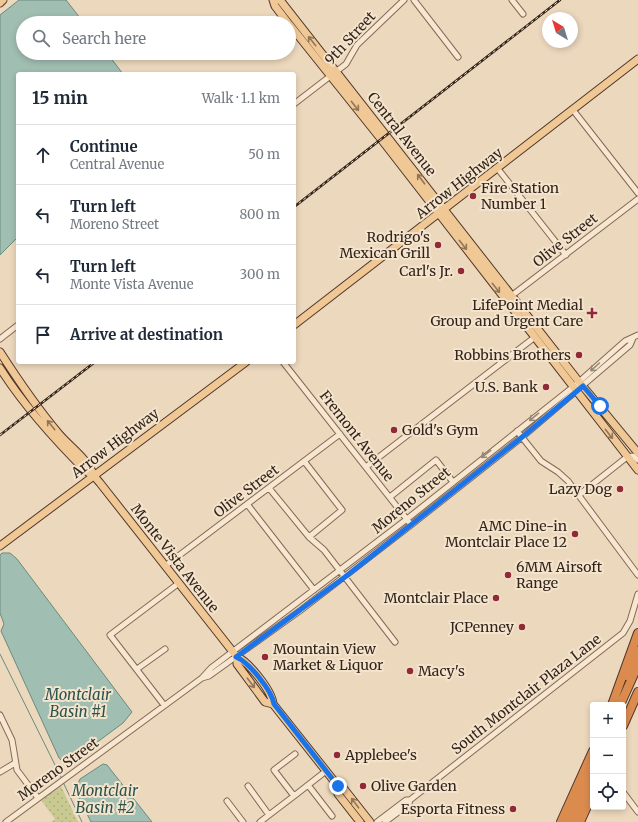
<!DOCTYPE html>
<meta charset="utf-8">
<style>
body{margin:0;font-family:Merriweather,serif;background:#f6f6f7;color:#1f2937}
.controls{position:absolute;right:12px;bottom:12px;display:grid;overflow:hidden;border-radius:4px;box-shadow:0 2px 6px #0003}
.controls button{width:36px;height:36px;display:grid;place-items:center;padding:0;border:0;border-bottom:1px solid #e0e1e3;background:#fff;color:#1f2937;font:20px sans-serif}
.compass{position:absolute;left:542px;top:12px;width:36px;height:36px;border-radius:50%;background:#fff;box-shadow:0 2px 6px #0003;rotate:322deg}
.stop{position:absolute;width:12px;height:12px;margin:-9px;border:3px solid #1a73e8;border-radius:50%;background:#fff}
.stop.end{background:#1a73e8;border-color:#fff;box-shadow:0 1px 4px #0008}
.list{margin:0;padding:0;list-style:none}
h2{display:flex;justify-content:space-between;align-items:center;height:52px;margin:0;padding:0 16px;font-size:17px}
h2 small{font-size:13px;font-weight:400;color:#747a83}
.list li{display:grid;grid-template-columns:26px 1fr auto;gap:12px;align-items:center;box-sizing:border-box;height:60px;padding:0 16px;border-top:1px solid #e0e1e3}
.list b{display:block;font-size:15px;white-space:nowrap}
.list p{margin:0;font-size:13px;white-space:nowrap;color:#747a83}
.list em{font-size:13px;font-style:normal;color:#747a83}
.icon{flex:none;width:22px;height:22px;fill:none;stroke:currentColor;stroke-width:2;stroke-linecap:round;stroke-linejoin:round}
.map{position:relative;flex:none;width:638px;height:822px;overflow:hidden}
.search{position:absolute;background:#fff;box-shadow:0 2px 6px #0003;left:16px;top:16px;width:280px;height:44px;display:flex;align-items:center;gap:10px;box-sizing:border-box;padding:0 14px;border-radius:22px;color:#747a83;font-size:15px}
.panel{position:absolute;background:#fff;box-shadow:0 2px 6px #0003;left:16px;top:72px;width:280px;height:292px;border-radius:4px}
.map>svg:first-child{display:block}
</style>
<div class="map">
<svg width="638" height="822" viewBox="0 0 638 822">
<defs>
<pattern id="park-dots" width="8" height="8" patternUnits="userSpaceOnUse"><rect width="8" height="8" fill="#c9c992"/><path d="M2 2h.1M6 6h.1" fill="none" stroke="#adac7d" stroke-width="1.8" stroke-linecap="round"/></pattern>
</defs>
<rect width="100%" height="100%" fill="#ecd8bd"/>
<!-- park -->
<path fill="url(#park-dots)" d="M61 786 78 822H51L55 819 41 800Z"/>
<!-- water -->
<path fill="#a1beb2" stroke="#698b7e" d="M19 0H66L84 23H23V53H107L123 74H18V237L0 255V15Z
M2 553H10L17 559 132 712 123 723 69 763H64L59 758 1 631 4 624 0 613V555Z
M103 764 107 765 152 822H91L75 790 80 779Z"/>
<g fill="none" stroke-linecap="round" stroke-linejoin="round">
<!-- stream -->
<path stroke="#698b7e" stroke-width="1" d="M0 654 62 779
M63 782 82 822"/>
<defs>
<path id="minor" d="M414 0 458 57
M512 0 523 14
M294 104 346 64 357 45 404 0
M573 110 638 193
M498 169 566 255
M510 297 638 199
M0 339 18 325
M283 362 409 522
M517 431 541 461 558 472 568 481 638 575
M304 461 342 510 309 537
M366 467 535 337
M269 488 309 537 324 550 395 642
M579 495 627 457 633 456 638 460
M390 497 436 460 453 482
M247 504 314 590
M165 566 340 434
M137 669 165 649
M202 678 209 676 301 610 411 525 521 438 630 345 633 338
M164 705 110 635 179 583
M0 715 12 740 17 770 38 798
M295 754 274 770 294 796 326 771
M0 772 15 763
M308 785 332 816
M248 786 269 815 294 796
M623 792 638 812
M227 801 243 822
M6 822 202 678 211 668 407 519 573 387 625 341 638 335
M260 822 269 815
M377 822 406 800H410L623 633 630 621 638 594
M385 822 409 804 410 800"/>
<path id="major" d="M273 0 275 6 288 23
M280 0 576 378 638 453
M0 3 3 0
M289 24 381 139 638 470
M294 325 638 59
M0 352C18 380 37 408 59 434 70 447 88 459 94 476
M0 368C24 406 54 439 86 471L94 476 100 483 237 657C249 662 272 691 273 704L338 786 344 789 370 822
M0 546 246 362
M237 657V664L265 702 273 704
M338 786V794L360 822"/>
<path id="highway" d="M627 676 638 651
M612 705 638 633
M620 705 638 665
M623 726 638 692
M568 819 593 765
M561 822 593 751
M574 822 593 779
M580 822 593 793"/>
</defs>
<!-- minor casing -->
<use href="#minor" stroke="#846957" stroke-width="7"/>
<!-- major casing -->
<use href="#major" stroke="#51382c" stroke-width="9"/>
<!-- highway casing -->
<use href="#highway" stroke="#51382c" stroke-width="10"/>
<!-- minor -->
<use href="#minor" stroke="#f8e7d0" stroke-width="5"/>
<!-- major -->
<use href="#major" stroke="#f0c895" stroke-width="7"/>
<!-- highway -->
<use href="#highway" stroke="#db8b4e" stroke-width="8"/>
<defs>
<path id="rail" d="M294 207 560 0
M0 435 95 362"/>
</defs>
<!-- rail casing -->
<use href="#rail" stroke="#33241b" stroke-width="2.5"/>
<!-- rail -->
<use href="#rail" stroke="#f4e4cd" stroke-width="1" stroke-dasharray="3" stroke-linecap="butt"/>
</g>
<!-- one-way arrows -->
<defs><path id="oneway-shaft" d="M-6 0H5M1.5-3L5.5 0L1.5 3" fill="none" stroke-width="1.6" stroke-linecap="round" stroke-linejoin="round"/></defs>
<g stroke="#927658">
<use href="#oneway-shaft" transform="translate(312 41) rotate(-129)"/>
<use href="#oneway-shaft" transform="translate(355 106) rotate(52)"/>
<use href="#oneway-shaft" transform="translate(421 179) rotate(-127)"/>
<use href="#oneway-shaft" transform="translate(463 245) rotate(52)"/>
<use href="#oneway-shaft" transform="translate(496 288) rotate(52)"/>
<use href="#oneway-shaft" transform="translate(51 425) rotate(-129)"/>
<use href="#oneway-shaft" transform="translate(609 434) rotate(52)"/>
<use href="#oneway-shaft" transform="translate(251 683) rotate(53)"/>
<use href="#oneway-shaft" transform="translate(355 803) rotate(-127)"/>
</g>
<g stroke="#968676">
<use href="#oneway-shaft" transform="translate(595 367) rotate(138)"/>
<use href="#oneway-shaft" transform="translate(534 417) rotate(141)"/>
<use href="#oneway-shaft" transform="translate(486 454) rotate(142)"/>
</g>
<g fill="none" stroke-linecap="round" stroke-linejoin="round">
<!-- route -->
<path stroke="#1a73e8" stroke-width="5" d="M338 786 274 704C272 691 249 662 236 657L345 577 521 438 583 386 600 406"/>
</g>
<!-- markers -->
<g fill="#912937" stroke="#f4e4cd" stroke-width="1.5">
<circle cx="473" cy="196" r="4"/>
<circle cx="438" cy="245" r="4"/>
<circle cx="461" cy="271" r="4"/>
<path d="M590 307h4v4h4v4h-4v4h-4v-4h-4v-4h4z"/>
<circle cx="579" cy="355" r="4"/>
<circle cx="546" cy="387" r="4"/>
<circle cx="394" cy="430" r="4"/>
<circle cx="620" cy="489" r="4"/>
<circle cx="575" cy="534" r="4"/>
<circle cx="508" cy="575" r="4"/>
<circle cx="496" cy="598" r="4"/>
<circle cx="522" cy="627" r="4"/>
<circle cx="265" cy="657" r="4"/>
<circle cx="410" cy="671" r="4"/>
<circle cx="337" cy="755" r="4"/>
<circle cx="363" cy="786" r="4"/>
<circle cx="513" cy="809" r="4"/>
</g>
<g text-anchor="middle" stroke-width="4" stroke-linejoin="round" paint-order="stroke">
<!-- street labels -->
<g font-size="14" fill="#33241b" stroke="#f4e4cd">
<text transform="translate(350 38) rotate(-47)" y="5">9th Street</text>
<text transform="translate(402 134) rotate(52)" y="5">Central Avenue</text>
<text transform="translate(459 183) rotate(-38)" y="5">Arrow Highway</text>
<text transform="translate(565 240) rotate(-38)" y="5">Olive Street</text>
<text transform="translate(357 436) rotate(52)" y="5">Fremont Avenue</text>
<text transform="translate(115 443) rotate(-37)" y="5">Arrow Highway</text>
<text transform="translate(246 491) rotate(-37)" y="5">Olive Street</text>
<text transform="translate(411 500) rotate(-39)" y="5">Moreno Street</text>
<text transform="translate(175 558) rotate(52)" y="5">Monte Vista Avenue</text>
<text transform="translate(526 694) rotate(-38)" y="5">South Montclair Plaza Lane</text>
<text transform="translate(58 769) rotate(-36)" y="5">Moreno Street</text>
</g>
<!-- poi labels -->
<g font-size="14" fill="#33241b" stroke="#f4e4cd" text-anchor="end">
<text x="481" y="193" text-anchor="start">Fire Station<tspan x="481" dy="16">Number 1</tspan></text>
<text x="430" y="242">Rodrigo's<tspan x="430" dy="16">Mexican Grill</tspan></text>
<text x="453" y="276">Carl's Jr.</text>
<text x="583" y="310">LifePoint Medial<tspan x="583" dy="16">Group and Urgent Care</tspan></text>
<text x="571" y="360">Robbins Brothers</text>
<text x="538" y="392">U.S. Bank</text>
<text x="402" y="435" text-anchor="start">Gold's Gym</text>
<text x="612" y="494">Lazy Dog</text>
<text x="567" y="531">AMC Dine-in<tspan x="567" dy="16">Montclair Place 12</tspan></text>
<text x="516" y="572" text-anchor="start">6MM Airsoft<tspan x="516" dy="16">Range</tspan></text>
<text x="488" y="603">Montclair Place</text>
<text x="514" y="632">JCPenney</text>
<text x="273" y="654" text-anchor="start">Mountain View<tspan x="273" dy="16">Market &amp; Liquor</tspan></text>
<text x="418" y="676" text-anchor="start">Macy's</text>
<text x="345" y="760" text-anchor="start">Applebee's</text>
<text x="371" y="791" text-anchor="start">Olive Garden</text>
<text x="505" y="814">Esporta Fitness</text>
</g>
<!-- water labels -->
<g font-size="15" font-style="italic" fill="#2b534b" stroke="#f4e4cd">
<text x="78" y="700">Montclair<tspan x="78" dy="17">Basin #1</tspan></text>
<text x="105" y="796">Montclair<tspan x="105" dy="17">Basin #2</tspan></text>
</g>
</g>
</svg>
<div class="controls">
<button>+</button>
<button>−</button>
<button><svg class="icon" aria-label="locate" viewBox="0 0 24 24"><circle cx="12" cy="12" r="6"/><path d="M12 2v4M12 18v4M2 12h4M18 12h4"/></svg></button>
</div>
<svg class="compass" viewBox="-18 -18 36 36"><path d="M0-13l5 13h-10z" fill="#e53935"/><path d="M0 13l5-13h-10z" fill="#747a83"/></svg>
<div class="stop" style="left:600px;top:406px"></div>
<div class="stop end" style="left:338px;top:786px"></div>
<div class="search"><svg class="icon" aria-label="search" viewBox="0 0 24 24"><circle cx="10" cy="10" r="6"/><path d="M15 15l6 6"/></svg>Search here</div>
<section class="panel">
<h2>15 min<small>Walk · 1.1 km</small></h2>
<ul class="list">
<li><svg class="icon" aria-label="ahead" viewBox="0 0 24 24"><path d="M12 20V5M6 11l6-6 6 6"/></svg><div><b>Continue</b><p>Central Avenue</p></div><em>50 m</em></li>
<li><svg class="icon" aria-label="left" viewBox="0 0 24 24"><path d="M17 20v-9H6M10 6l-5 5 5 5"/></svg><div><b>Turn left</b><p>Moreno Street</p></div><em>800 m</em></li>
<li><svg class="icon" aria-label="left" viewBox="0 0 24 24"><path d="M17 20v-9H6M10 6l-5 5 5 5"/></svg><div><b>Turn left</b><p>Monte Vista Avenue</p></div><em>300 m</em></li>
<li><svg class="icon" aria-label="arrive" viewBox="0 0 24 24"><path d="M6 21V4h12l-3 4 3 4H6"/></svg><div><b>Arrive at destination</b></div></li>
</ul>
</section>
</div>
